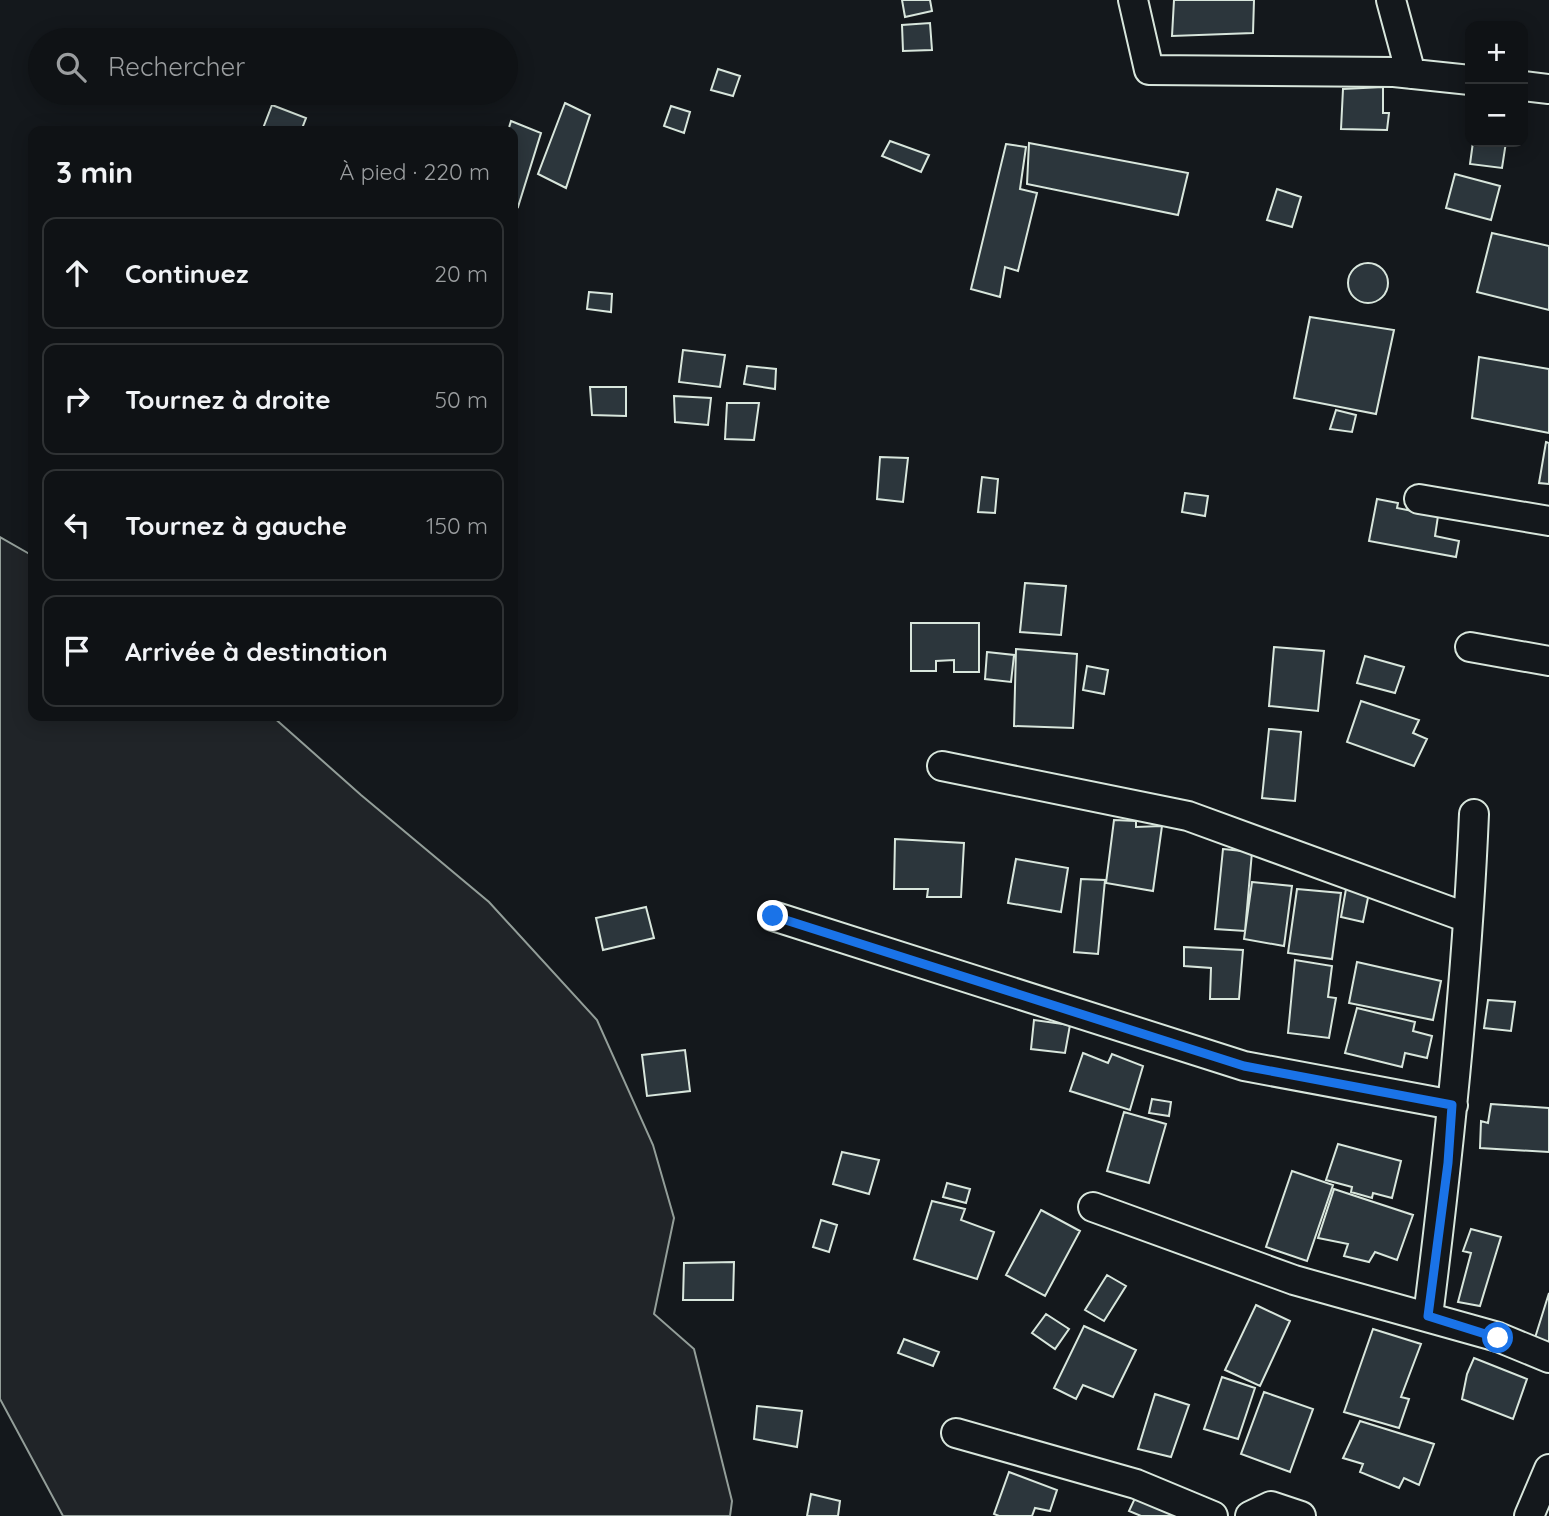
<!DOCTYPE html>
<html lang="fr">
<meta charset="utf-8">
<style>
body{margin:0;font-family:Quicksand,sans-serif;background:#181b1e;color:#f1f3f6}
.controls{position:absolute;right:21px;top:21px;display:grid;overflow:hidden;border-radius:14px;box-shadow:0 4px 18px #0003}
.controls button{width:63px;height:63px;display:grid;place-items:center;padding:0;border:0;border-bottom:2px solid #2f3234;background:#0f1215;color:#f1f3f6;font:35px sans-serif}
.stop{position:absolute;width:21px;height:21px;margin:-16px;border:5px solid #1a73e8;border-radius:50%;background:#fff}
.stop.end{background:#1a73e8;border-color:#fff;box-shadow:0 2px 7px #0008}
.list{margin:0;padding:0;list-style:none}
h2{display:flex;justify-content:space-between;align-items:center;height:91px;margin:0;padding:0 28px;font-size:30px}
h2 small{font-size:23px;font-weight:400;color:#9b9ea0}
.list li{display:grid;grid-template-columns:46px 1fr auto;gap:21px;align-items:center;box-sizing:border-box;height:112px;margin:0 14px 14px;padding:0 14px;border:2px solid #2f3234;border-radius:14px}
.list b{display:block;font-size:26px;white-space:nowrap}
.list em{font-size:23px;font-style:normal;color:#9b9ea0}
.icon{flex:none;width:38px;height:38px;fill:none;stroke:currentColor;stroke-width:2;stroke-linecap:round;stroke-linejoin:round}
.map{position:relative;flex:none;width:1549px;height:1516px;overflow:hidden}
.search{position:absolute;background:#0f1215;box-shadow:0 4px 18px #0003;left:28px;top:28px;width:490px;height:77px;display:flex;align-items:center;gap:18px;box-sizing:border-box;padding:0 24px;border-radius:38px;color:#9b9ea0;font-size:26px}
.panel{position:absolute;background:#0f1215;box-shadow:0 4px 18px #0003;left:28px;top:126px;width:490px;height:595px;border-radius:14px}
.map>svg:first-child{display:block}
</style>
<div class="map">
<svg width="1549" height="1516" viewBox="0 0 1549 1516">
<rect width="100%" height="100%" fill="#14181c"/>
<!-- green -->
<path fill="#202428" stroke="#939e99" stroke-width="2" d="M0 537 33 556V716H272L361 795 489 902 597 1020 653 1145 674 1218 654 1314 694 1349 732 1501 730 1516H63L0 1399Z"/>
<!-- building -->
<path fill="#2c363c" stroke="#d8e6dc" stroke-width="2" d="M902 0H930L932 11 905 17Z
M1174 0H1254L1253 33 1172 36Z
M930 23 932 50 903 51 902 25Z
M718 69 740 76 733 96 711 90Z
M1383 87V113H1389L1387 130 1341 129 1343 89Z
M565 103 590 115 566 188 538 174Z
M272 105 306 118 301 131H262Z
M671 106 690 112 684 133 664 126Z
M511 121 541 133 518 207 513 204V131H508Z
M890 141 929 155 921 172 882 156Z
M1473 142H1506L1502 168 1470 164Z
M1029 143 1188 173 1178 215 1027 184Z
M1006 144 1026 147 1020 189 1037 193 1018 271 1005 267 1000 297 971 289Z
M1455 174 1500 186 1491 220 1446 208Z
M1277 189 1301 197 1292 227 1267 220Z
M1492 233 1549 246V310L1477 292Z
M1348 283a20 20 0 1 1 40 0a20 20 0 1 1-40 0Z
M589 292 612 294 611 312 587 309Z
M1310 317 1394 330 1376 414 1294 398Z
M683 350 725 355 720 387 679 382Z
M1479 357 1549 369V433L1472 418Z
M747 366 776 369 775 389 744 384Z
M590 387H626V416L592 415Z
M674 396 711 398 708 425 675 422Z
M727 403H759L754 440 725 439Z
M1336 410 1356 415 1352 432 1330 429Z
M1546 442 1549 443V484L1539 483Z
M880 457 908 458 903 502 877 499Z
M982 477 998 479 995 513 978 512Z
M1185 493 1208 496 1205 516 1182 512Z
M1377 499 1398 503 1397 508 1438 516 1435 536 1459 541 1456 557 1369 541Z
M1025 583 1066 586 1061 635 1020 632Z
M911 623H979V672H954V660L936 661V671H911Z
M1274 647 1324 651 1318 711 1269 706Z
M1016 649 1077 654 1073 728 1014 726Z
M987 652 1014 655 1011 682 985 679Z
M1365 656 1404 667 1395 693 1357 683Z
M1087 666 1108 670 1104 694 1083 690Z
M1361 701 1419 720 1413 733 1427 739 1414 766 1347 742Z
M1269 729 1301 732 1295 801 1262 798Z
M1114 820 1136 821V827L1162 826 1153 891 1106 883Z
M895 839 964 843 961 897H927L928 889H894Z
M1223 849 1252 852 1245 931 1215 929Z
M1016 859 1068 868 1061 912 1008 903Z
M1081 879 1105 880 1098 954 1074 952Z
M1252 882 1292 886 1284 946 1244 939Z
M1297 889 1341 893 1332 959 1288 953Z
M1346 889 1369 893 1363 922 1341 917Z
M646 907 654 938 603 950 596 918Z
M1184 947 1243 950 1239 999H1210L1211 968 1184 966Z
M1295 960 1332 966 1328 997 1336 998 1329 1038 1288 1033Z
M1357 962 1441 981 1433 1020 1349 1003Z
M1488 1000 1515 1002 1511 1031 1484 1028Z
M1357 1008 1415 1022 1413 1031 1432 1036 1427 1058 1405 1053 1402 1067 1345 1053Z
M1034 1020 1070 1025 1065 1053 1031 1049Z
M685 1050 690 1091 647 1096 642 1055Z
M1083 1053 1108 1063 1112 1054 1143 1066 1130 1110 1070 1091Z
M1152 1099 1171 1102 1169 1116 1149 1113Z
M1491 1104 1549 1108V1152L1480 1148 1481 1121 1488 1123Z
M1124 1112 1166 1124 1149 1183 1107 1171Z
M1338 1144 1401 1161 1392 1198 1373 1193 1372 1198 1351 1192 1352 1187 1326 1180Z
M842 1152 879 1160 869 1194 833 1184Z
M1292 1171 1333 1185 1307 1261 1266 1247Z
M947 1183 970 1189 966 1203 943 1197Z
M1334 1189 1413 1215 1397 1260 1375 1252 1369 1262 1344 1256 1348 1244 1318 1238Z
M932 1201 965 1209 961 1220 994 1232 977 1279 914 1259Z
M1041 1210 1080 1231 1045 1296 1006 1275Z
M821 1220 837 1225 829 1252 813 1247Z
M1471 1229 1501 1237 1480 1306 1458 1302 1471 1253 1463 1251Z
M734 1262 733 1300H683L684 1263Z
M1107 1275 1126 1286 1104 1321 1085 1310Z
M1549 1293V1345L1534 1341Z
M1256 1305 1290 1321 1260 1386 1225 1370Z
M1046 1314 1069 1329 1055 1349 1032 1333Z
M1084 1326 1136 1350 1113 1397 1083 1385 1076 1399 1054 1388Z
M1373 1329 1421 1344 1401 1397 1409 1399 1399 1428 1344 1412Z
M904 1339 939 1352 933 1366 898 1353Z
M1474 1358 1527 1379 1513 1419 1462 1399 1467 1374Z
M1222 1377 1255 1388 1238 1439 1204 1429Z
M1264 1392 1313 1409 1290 1472 1241 1454Z
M1155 1394 1189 1405 1171 1457 1138 1449Z
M757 1406 802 1411 797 1447 754 1439Z
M1360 1421 1434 1444 1419 1485 1404 1478 1399 1488 1360 1472 1363 1464 1343 1458Z
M1009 1472 1057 1490 1050 1511 1035 1508 1032 1516H999L994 1514Z
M811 1494 840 1501 838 1516H807Z
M1136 1496 1173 1512 1171 1516H1141L1129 1511Z"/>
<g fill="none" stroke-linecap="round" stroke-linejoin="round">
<defs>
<path id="minor" d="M1133 0 1149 70 1394 72 1470 80
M1391 0 1411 74
M1523 86 1549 89
M1419 499 1549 521
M1470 647 1549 661
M942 766 1188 816 1468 918
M773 916 1244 1066 1453 1105
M1093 1207 1294 1280 1498 1337 1549 1358
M1428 1316C1449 1150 1467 982 1474 814
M956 1433 1136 1484 1213 1516
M1250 1516 1271 1506 1301 1516
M1529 1516 1549 1469"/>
</defs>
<!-- minor casing -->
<use href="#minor" stroke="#d8e6dc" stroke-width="32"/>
<!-- minor -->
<use href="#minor" stroke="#14181c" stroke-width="28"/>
</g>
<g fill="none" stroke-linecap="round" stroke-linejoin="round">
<!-- route -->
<path stroke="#1a73e8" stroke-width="9" d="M773 916 1244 1066 1452 1105 1448 1163 1428 1316 1498 1338"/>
</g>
</svg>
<div class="controls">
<button>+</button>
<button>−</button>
</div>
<div class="stop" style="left:1498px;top:1338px"></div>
<div class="stop end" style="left:773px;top:916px"></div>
<div class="search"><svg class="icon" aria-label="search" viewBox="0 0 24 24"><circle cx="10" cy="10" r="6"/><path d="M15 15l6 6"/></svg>Rechercher</div>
<section class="panel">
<h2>3 min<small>À pied · 220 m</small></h2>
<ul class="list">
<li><svg class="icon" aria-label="ahead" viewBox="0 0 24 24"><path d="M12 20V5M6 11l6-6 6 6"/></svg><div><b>Continuez</b></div><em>20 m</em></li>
<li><svg class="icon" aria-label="right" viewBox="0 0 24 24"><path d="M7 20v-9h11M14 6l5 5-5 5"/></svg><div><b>Tournez à droite</b></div><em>50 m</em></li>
<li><svg class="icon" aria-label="left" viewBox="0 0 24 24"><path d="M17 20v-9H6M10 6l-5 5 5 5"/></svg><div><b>Tournez à gauche</b></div><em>150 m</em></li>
<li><svg class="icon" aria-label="arrive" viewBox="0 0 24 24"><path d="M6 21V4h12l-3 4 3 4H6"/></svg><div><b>Arrivée à destination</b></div></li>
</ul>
</section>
</div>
